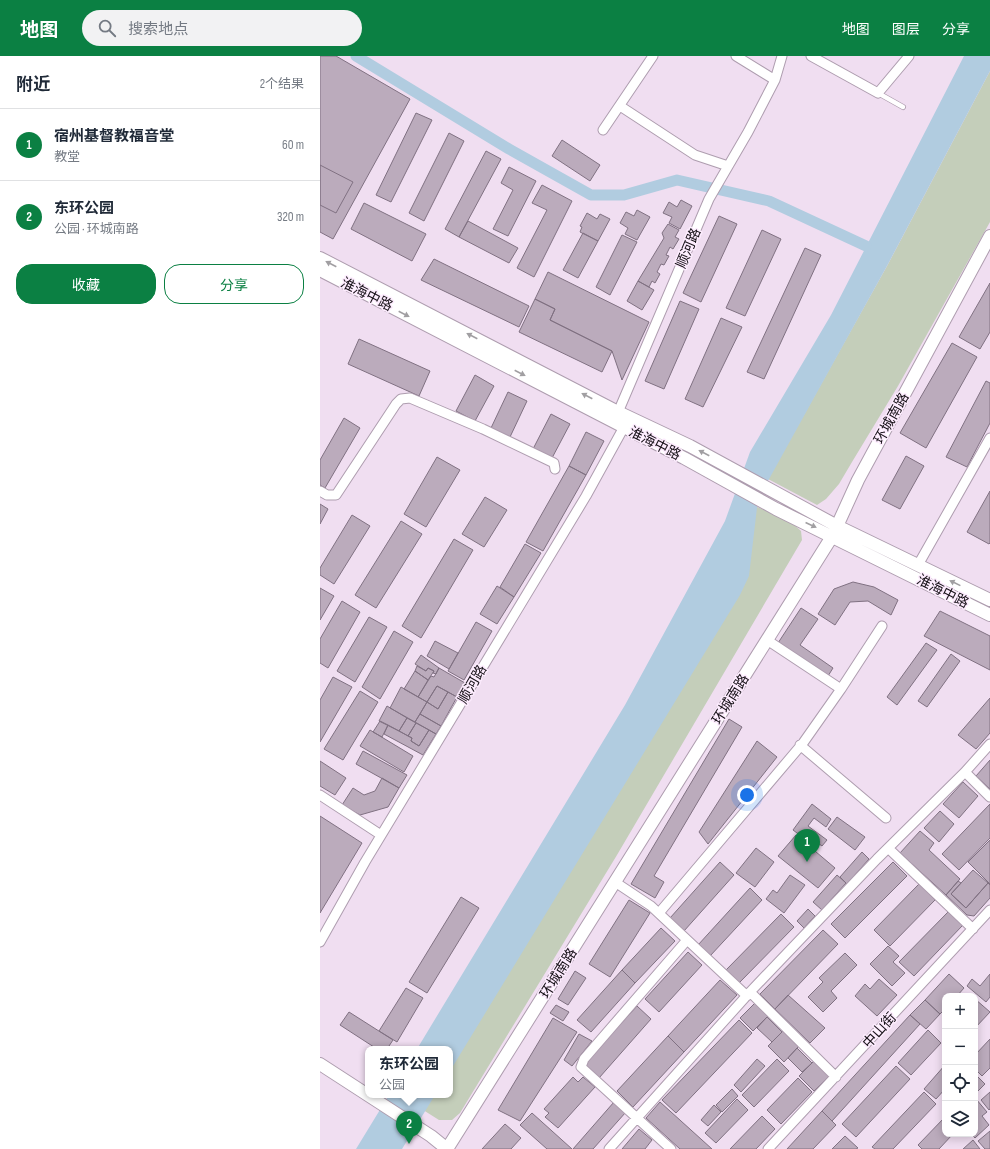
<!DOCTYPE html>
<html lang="zh">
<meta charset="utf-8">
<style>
body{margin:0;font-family:"Sofia Sans Condensed","Noto Sans SC",sans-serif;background:#f2f2f3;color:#1f2937}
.controls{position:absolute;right:12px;bottom:12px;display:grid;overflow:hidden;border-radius:8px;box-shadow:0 2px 10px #0003}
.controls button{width:36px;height:36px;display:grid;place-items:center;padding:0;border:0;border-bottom:1px solid #e0e1e3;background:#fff;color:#1f2937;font:20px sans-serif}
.you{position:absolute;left:427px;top:739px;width:14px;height:14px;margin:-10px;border:3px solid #fff;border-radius:50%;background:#1a73e8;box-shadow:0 0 0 6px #1a73e833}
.badge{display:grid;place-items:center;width:26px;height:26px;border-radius:50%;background:#0b8043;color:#fff;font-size:13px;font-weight:700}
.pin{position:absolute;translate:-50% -33px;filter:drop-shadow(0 1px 2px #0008)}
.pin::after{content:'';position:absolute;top:21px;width:14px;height:12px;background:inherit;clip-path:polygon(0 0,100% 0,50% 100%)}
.popup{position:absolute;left:45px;top:990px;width:88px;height:52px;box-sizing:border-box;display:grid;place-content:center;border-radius:8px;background:#fff;filter:drop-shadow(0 1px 3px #0005);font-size:13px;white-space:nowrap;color:#747a83}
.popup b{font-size:15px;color:#1f2937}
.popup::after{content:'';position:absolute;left:50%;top:100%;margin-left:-8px;border:8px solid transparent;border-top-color:#fff}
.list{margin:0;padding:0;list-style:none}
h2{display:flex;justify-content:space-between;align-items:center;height:52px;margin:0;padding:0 16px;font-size:17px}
h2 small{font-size:13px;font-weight:400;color:#747a83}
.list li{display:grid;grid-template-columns:26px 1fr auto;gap:12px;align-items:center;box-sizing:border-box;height:72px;padding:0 16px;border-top:1px solid #e0e1e3}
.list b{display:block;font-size:15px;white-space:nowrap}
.list p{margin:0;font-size:13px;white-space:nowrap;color:#747a83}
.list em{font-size:13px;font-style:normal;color:#747a83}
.actions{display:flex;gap:8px;padding:12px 16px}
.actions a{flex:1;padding:9px 0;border:1px solid #0b8043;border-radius:16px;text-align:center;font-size:14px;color:#0b8043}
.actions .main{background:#0b8043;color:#fff}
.icon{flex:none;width:22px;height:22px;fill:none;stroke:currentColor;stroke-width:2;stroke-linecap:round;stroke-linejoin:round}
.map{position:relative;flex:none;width:670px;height:1093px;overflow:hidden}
header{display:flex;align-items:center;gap:24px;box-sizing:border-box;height:56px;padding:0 20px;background:#0b8043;color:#fff}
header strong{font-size:19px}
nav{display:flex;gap:22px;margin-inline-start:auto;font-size:14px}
.search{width:280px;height:36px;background:#f2f2f3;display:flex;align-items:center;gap:10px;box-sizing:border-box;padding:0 14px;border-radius:22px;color:#747a83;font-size:15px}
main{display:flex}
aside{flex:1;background:#fff}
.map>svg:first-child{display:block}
</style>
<header>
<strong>地图</strong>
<div class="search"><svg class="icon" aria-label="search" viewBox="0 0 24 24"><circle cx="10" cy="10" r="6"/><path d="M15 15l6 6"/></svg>搜索地点</div>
<nav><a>地图</a><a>图层</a><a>分享</a></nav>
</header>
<main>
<aside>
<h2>附近<small>2个结果</small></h2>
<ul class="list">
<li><span class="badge">1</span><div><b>宿州基督教福音堂</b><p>教堂</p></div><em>60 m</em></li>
<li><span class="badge">2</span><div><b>东环公园</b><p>公园 · 环城南路</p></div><em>320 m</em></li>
</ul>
<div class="actions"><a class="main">收藏</a><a>分享</a></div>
</aside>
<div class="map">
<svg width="670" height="1093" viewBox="0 0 670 1093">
<rect width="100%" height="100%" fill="#f0def1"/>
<!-- green -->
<path fill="#c4ceba" d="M670 15V166L578 330 532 406 519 428 506 443 497 449 448 423 567 210Z
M435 450 469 464 481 475 482 484 297 799 140 1057 132 1064H119L100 1052 108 1039H130V1003Z"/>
<!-- water -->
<path fill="#b1cce0" d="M644 0H670V15L567 210 438 443 429 520 420 539 130 1015V993H97L305 649 405 465 430 396 511 259Z
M69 1039H115L82 1093H36Z"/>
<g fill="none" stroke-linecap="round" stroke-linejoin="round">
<!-- canal -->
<path stroke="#b1cce0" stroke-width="11" d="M36 0 189 93 271 139H304L357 124 449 145 546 190"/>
</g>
<!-- building -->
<path fill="#bbabbc" stroke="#807182" d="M0 0H16L90 43 13 183 0 176Z
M96 57 112 64 71 146 56 139Z
M129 77 144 85 104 165 89 157Z
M242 84 280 109 270 125 232 100Z
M166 95 181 103 139 181 125 173Z
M0 109 33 126 16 157 0 149Z
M189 111 216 125 188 180 173 173 193 134 181 127Z
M222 129 252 145 214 221 197 212 227 154 212 147Z
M361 144 372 150 360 173 349 167 352 161 343 157 349 146 357 151Z
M44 147 106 178 92 205 31 173Z
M317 154 330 161 317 184 305 178 308 172 300 167 306 156 314 160Z
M267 157 277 163 280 158 290 163 278 185 260 176 262 171 260 170Z
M399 160 417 168 381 246 363 237Z
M148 165 198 192 189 207 139 181Z
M348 168 359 174 355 181 359 183 353 193 350 191 346 199 349 200 344 209 341 208 337 216 340 218 335 227 332 225 329 231 318 225 344 182 342 177Z
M442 174 461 183 425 260 406 252Z
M263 177 278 185 258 222 243 214Z
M302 179 317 186 290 239 276 231Z
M485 192 501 199 444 323 427 316Z
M114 203 209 250 199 271 101 224Z
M228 216 329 266 302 324 292 295 230 264 235 253 215 243Z
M318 225 334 234 322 254 307 245Z
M670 227V276L660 293 639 281Z
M215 243 235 253 230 264 292 295 282 316 199 276Z
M360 245 379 253 344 333 325 325Z
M401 262 422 271 383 351 365 343Z
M39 283 110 315 99 340 28 308Z
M632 287 657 301 606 392 580 377Z
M155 319 174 330 155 365 136 355Z
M666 325 670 327V367L647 411 626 401Z
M188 336 207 345 190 381 171 372Z
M231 358 250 368 232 402 213 393Z
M24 362 40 372 5 432 0 429V404Z
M266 376 284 385 266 419 249 410Z
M586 400 604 410 580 453 562 444Z
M117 401 140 414 106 471 84 458Z
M249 410 266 419 223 495 206 486Z
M670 435V487L669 488 647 476Z
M165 441 187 454 164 491 142 478Z
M0 448 8 453 0 468Z
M32 459 50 470 14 528 0 519V512Z
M81 465 102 478 56 552 35 539Z
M134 483 153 494 101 582 82 570Z
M205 488 221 497 194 541 180 531Z
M533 526 554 531 578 544 571 559 548 545 530 546 515 569 498 558 514 533Z
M177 530 194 541 177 568 160 558Z
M0 532 14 540 0 564Z
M22 545 40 556 8 612 0 607V583Z
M481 552 498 563 480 589 513 612 508 620 458 587Z
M620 555 670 580V614L604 580Z
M49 561 67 571 35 626 17 615Z
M156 566 172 575 144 624 128 615Z
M74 575 93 586 60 643 42 631Z
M115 585 138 597 129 613 107 600Z
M606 587 617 594 577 649 567 641Z
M631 598 640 605 607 651 598 645Z
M101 599 119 612 116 618 113 617 114 615 108 612 106 615 95 608Z
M97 610 106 615 108 612 114 615 108 624 95 615Z
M119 612 145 627 137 641 117 630 107 646 98 641 111 620 114 621Z
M95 615 108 624 98 641 84 633Z
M13 621 32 631 0 686V644Z
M117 630 128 636 118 653 107 646Z
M81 631 107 646 95 666 70 652Z
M40 635 58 646 23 704 4 693Z
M128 636 137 641 121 670 100 658 107 646 118 653Z
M670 642V677L656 693 638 679Z
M67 650 87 662 79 675 59 665Z
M100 658 121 670 116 678 95 666Z
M87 662 96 667 88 680 79 675Z
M409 663 422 671 334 820 344 826 335 842 311 828Z
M60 665 68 669 62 681 53 676Z
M96 667 109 674 99 690 91 685 92 682 88 680Z
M68 669 92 682 91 685 99 690 109 674 116 678 103 699 64 678Z
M50 674 93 700 84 716 40 690Z
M437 685 457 701 388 788 379 776Z
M43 695 87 719 79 732 36 708Z
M670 704V733L656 720Z
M0 705 26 722 15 739 0 730Z
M62 722 79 732 68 751 40 759 22 749 33 732 44 739 55 735Z
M643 726 658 740 639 762 623 748Z
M492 748 511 763 506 771 494 762 488 770 507 784 502 790 484 777 481 780 473 774Z
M670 748V782L639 814 622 798Z
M620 755 634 768 619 786 604 772Z
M0 760 42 787 0 857Z
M517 761 545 781 535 794 508 773Z
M600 775 614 787 609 794 640 823 626 839 580 797Z
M476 779 515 812 498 832 458 800Z
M670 784V828L648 806Z
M436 792 454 806 435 831 416 817Z
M542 796 549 803 527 828 520 821Z
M400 806 414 819 364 875 350 862Z
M573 806 587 820 525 882 511 868Z
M653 814 668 827 646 852 631 838Z
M470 819 485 829 464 857 446 843 453 834 457 837Z
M517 819 526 827 502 854 493 846Z
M638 825 641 827 631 838 646 852 668 827 670 829V842L654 860 647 859 626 839Z
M599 828 615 844 570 890 554 874Z
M430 832 442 844 390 900 378 889Z
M141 841 159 852 107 937 89 926Z
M309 844 330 857 290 921 269 908Z
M488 853 495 860 484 872 477 865Z
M629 855 643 869 594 920 579 906Z
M461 858 474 871 419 927 406 914Z
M341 872 355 885 315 927 302 914Z
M503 874 518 888 455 953 440 938Z
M568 890 579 900 573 906 585 917 572 930 550 908Z
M368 896 382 909 339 956 325 943Z
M525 897 537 909 511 935 517 942 503 956 488 941 503 926 499 922Z
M302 914 315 927 271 976 257 964Z
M255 915 266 922 248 949 238 943Z
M629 918 644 932 637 940H625V953L620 958 605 944Z
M670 918V941L666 946 647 930 652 923 660 930Z
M559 923 577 939 557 960 535 940 545 928 550 933Z
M400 924 417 939 364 996 348 980Z
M86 932 103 942 77 986 59 975Z
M468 939 505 972 490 987 455 953Z
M655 943 670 956 655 972Z
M605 944 620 958 606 973 590 959Z
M435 947 448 960 433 975 420 962Z
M236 949 249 956 243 965 230 957Z
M317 950 331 963 279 1022 263 1009Z
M29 956 73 984 67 993H57L20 969Z
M590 959 600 968 512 1065 502 1055Z
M447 961 462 976 452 986 437 972Z
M233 962 257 976 200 1065 178 1054Z
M419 964 432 977 356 1057 342 1044Z
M608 974 621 987 591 1019 578 1007Z
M463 975 479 990 464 1006 448 990Z
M259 978 272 985 252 1010 244 1004Z
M348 980 364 996 313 1051 297 1035Z
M670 983V1012L662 1020 655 1013V999Z
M477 992 492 1007 482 1016 468 1002Z
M437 1003 445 1010 421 1036 414 1029Z
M457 1003 469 1015 434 1051 422 1039Z
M494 1005 509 1020 494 1035 479 1020Z
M625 1009V1033L616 1043 604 1033Z
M576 1010 590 1023 536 1081 522 1068Z
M655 1018 665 1028 655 1038Z
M253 1021 258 1026 263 1021 275 1031 238 1072 225 1061 229 1057 224 1053Z
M478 1022 492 1036 461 1068 447 1054Z
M412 1033 418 1040 402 1056 396 1049Z
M604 1036 616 1048 573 1093H555L552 1091Z
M670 1036V1053L669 1054 661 1044Z
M417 1043 428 1054 396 1087 385 1077Z
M656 1043 667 1056 662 1060 669 1069 655 1082 651 1078H655Z
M294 1046 306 1056 273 1093H253Z
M340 1046 392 1093H360L326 1062Z
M394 1049 401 1056 388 1070 381 1064Z
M502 1055 516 1069 493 1093H467Z
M212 1057 252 1093H227L200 1069Z
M442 1060 455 1073 436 1093H410Z
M625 1061V1078H633L619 1093H602L598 1089Z
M185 1068 201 1082 191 1093H162Z
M319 1073 332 1084 325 1093H302Z
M670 1075V1093H665L658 1085Z
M525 1080 538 1092 536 1093H512Z
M653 1084 660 1093H643Z"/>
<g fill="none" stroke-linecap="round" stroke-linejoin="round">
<defs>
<path id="lane" d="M558 37 583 51"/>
<path id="street" d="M416 0 455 24
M491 0 558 37 589 0
M300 50 375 99 408 110
M283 74 333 0
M296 361 389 143 428 76 455 24 462 0
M0 435 7 439H16L76 348 81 343 90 342 163 373 234 407 235 413
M598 509 670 382
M521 633 562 570
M480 689 566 762
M645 716 670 741
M0 739 61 779
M568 792 653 873
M295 826 331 850 427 940
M339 857 483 687 521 633 447 584
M0 886 45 806 266 440 304 371
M430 936 516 1021
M289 1093 430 936 557 803 645 716 670 688
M351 1093 261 1011 264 1003 367 884
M448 1093 670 854"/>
<path id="secondary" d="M0 202 298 356 370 390 517 470 670 544
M0 214 364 402 456 453 670 559
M0 1008 111 1080 127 1093
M127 1093 513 479 538 424 670 180"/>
</defs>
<!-- lane casing -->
<use href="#lane" stroke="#ae9daf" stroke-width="6"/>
<!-- street casing -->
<use href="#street" stroke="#ae9daf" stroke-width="11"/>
<!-- secondary casing -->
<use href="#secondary" stroke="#ae9daf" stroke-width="14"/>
<!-- lane -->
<use href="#lane" stroke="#fff" stroke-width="4.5"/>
<!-- street -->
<use href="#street" stroke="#fff" stroke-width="9"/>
<!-- secondary -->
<use href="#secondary" stroke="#fff" stroke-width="12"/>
</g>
<!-- one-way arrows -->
<defs><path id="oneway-solid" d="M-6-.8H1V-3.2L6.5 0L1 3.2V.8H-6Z"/></defs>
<g fill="#a19fa2">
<use href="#oneway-solid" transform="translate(11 208) rotate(-153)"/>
<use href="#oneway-solid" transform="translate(84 258) rotate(27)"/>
<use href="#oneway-solid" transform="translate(152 280) rotate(-153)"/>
<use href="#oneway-solid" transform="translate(200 317) rotate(27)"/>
<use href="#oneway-solid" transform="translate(267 340) rotate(-153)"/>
<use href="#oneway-solid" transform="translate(384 397) rotate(-152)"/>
<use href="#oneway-solid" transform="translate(491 469) rotate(25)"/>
<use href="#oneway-solid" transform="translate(635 527) rotate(-154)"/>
</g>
<g text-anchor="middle" stroke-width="3" stroke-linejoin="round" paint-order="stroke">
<!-- street labels -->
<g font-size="14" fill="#151016" stroke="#fdecfe">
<text transform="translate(368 192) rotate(-67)" y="5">顺河路</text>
<text transform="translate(47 238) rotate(27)" y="5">淮海中路</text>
<text transform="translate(571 362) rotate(-61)" y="5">环城南路</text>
<text transform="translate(335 387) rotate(27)" y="5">淮海中路</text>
<text transform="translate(623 535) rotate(27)" y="5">淮海中路</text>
<text transform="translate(152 628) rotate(-60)" y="5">顺河路</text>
<text transform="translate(410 643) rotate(-58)" y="5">环城南路</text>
<text transform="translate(238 917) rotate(-58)" y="5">环城南路</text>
<text transform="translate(559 974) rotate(-48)" y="5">中山街</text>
</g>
</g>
</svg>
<div class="controls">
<button>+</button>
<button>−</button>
<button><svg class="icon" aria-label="locate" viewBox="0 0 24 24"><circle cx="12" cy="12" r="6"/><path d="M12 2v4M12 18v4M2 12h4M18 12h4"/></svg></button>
<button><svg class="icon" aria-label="layers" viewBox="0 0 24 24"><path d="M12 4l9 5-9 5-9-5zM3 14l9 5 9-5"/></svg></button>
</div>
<div class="you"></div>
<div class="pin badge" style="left:487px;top:806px">1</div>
<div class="pin badge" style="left:89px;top:1088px">2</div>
<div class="popup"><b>东环公园</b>公园</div>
</div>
</main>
